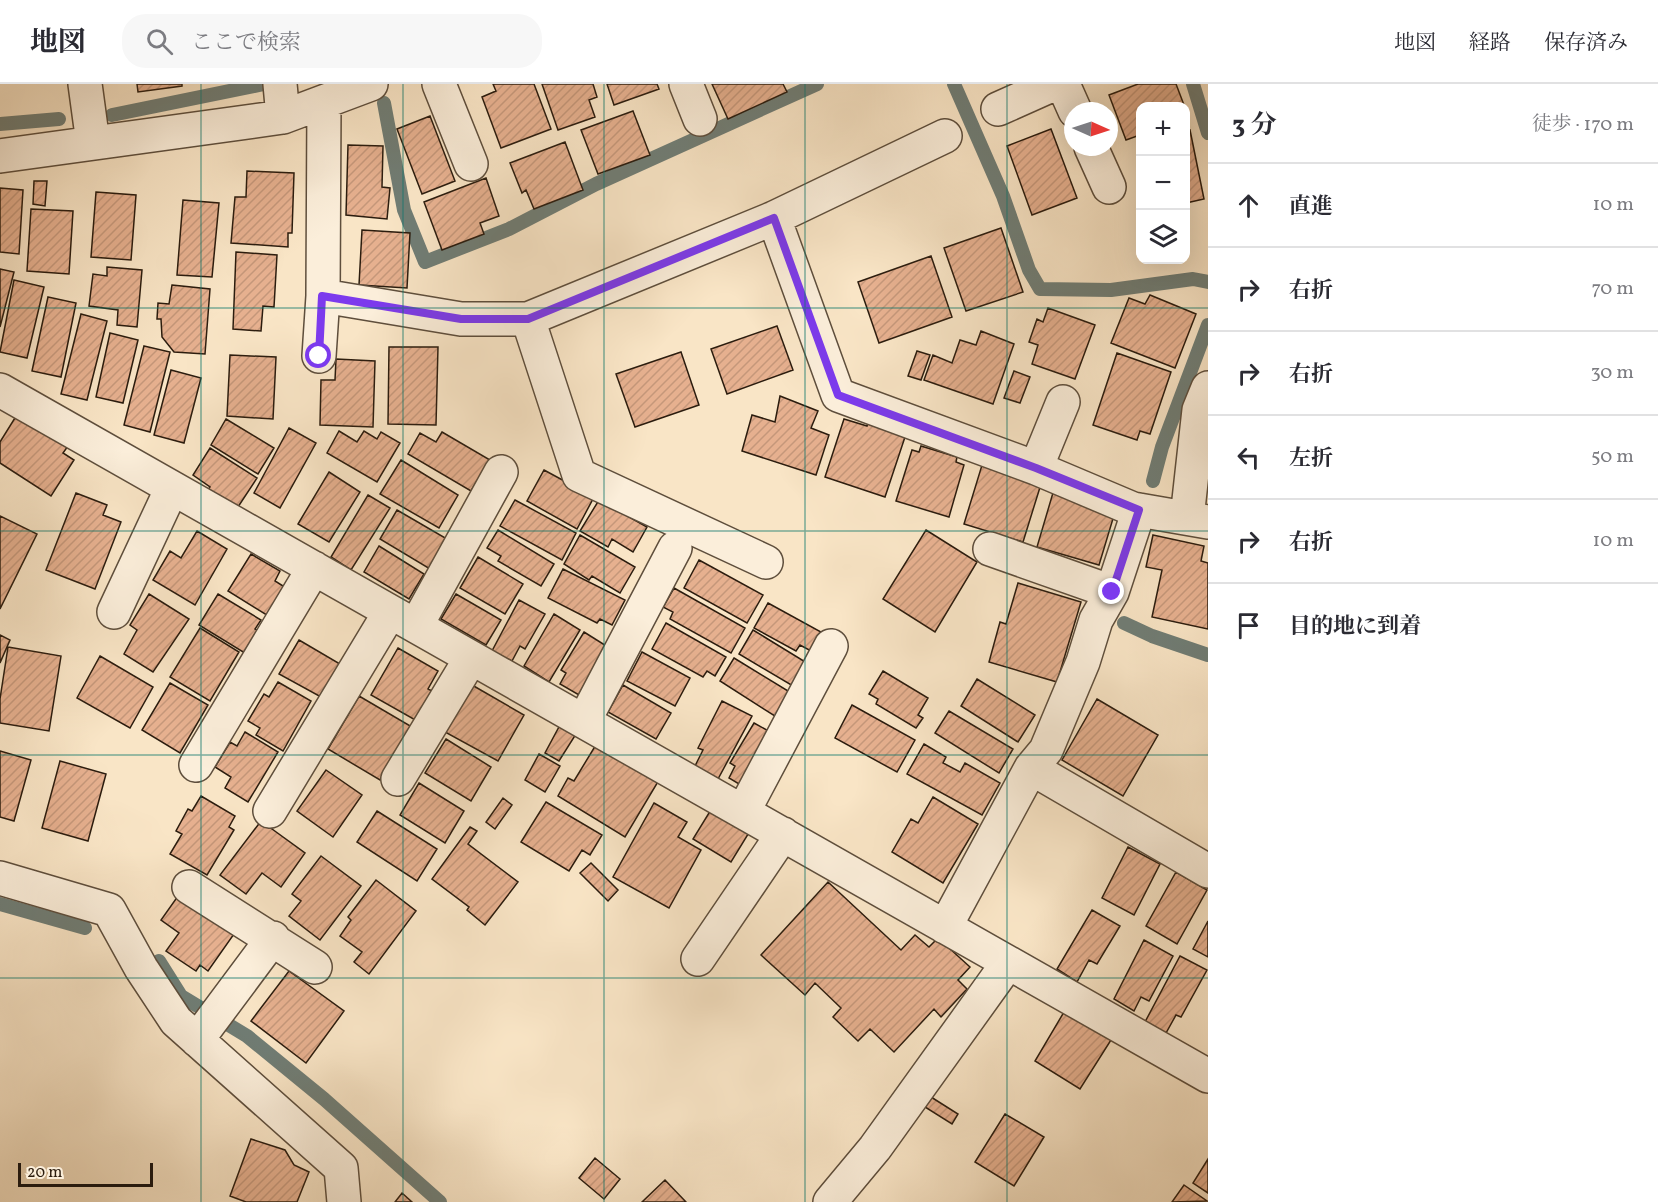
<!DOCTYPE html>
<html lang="ja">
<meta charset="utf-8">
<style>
body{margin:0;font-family:Vollkorn,"Noto Serif JP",serif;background:#f7f7f7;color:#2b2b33}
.controls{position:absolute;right:18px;top:18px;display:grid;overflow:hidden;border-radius:12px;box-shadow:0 6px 24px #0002}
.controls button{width:54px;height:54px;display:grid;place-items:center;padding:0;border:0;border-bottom:2px solid #e1e1e2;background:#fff;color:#2b2b33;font:30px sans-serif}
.compass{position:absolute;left:1064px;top:18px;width:54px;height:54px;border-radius:50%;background:#fff;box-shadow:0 6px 24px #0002;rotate:93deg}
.scale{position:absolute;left:18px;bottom:15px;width:135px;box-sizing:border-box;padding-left:6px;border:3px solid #2b1c0e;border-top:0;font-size:16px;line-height:21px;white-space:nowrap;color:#2b1c0e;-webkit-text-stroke:4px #fbeeda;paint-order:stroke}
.stop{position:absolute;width:18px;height:18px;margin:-14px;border:4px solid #7c3aed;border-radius:50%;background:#fff}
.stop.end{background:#7c3aed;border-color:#fff;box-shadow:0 2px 6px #0008}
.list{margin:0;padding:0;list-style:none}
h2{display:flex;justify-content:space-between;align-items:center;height:78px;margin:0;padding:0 24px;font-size:26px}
h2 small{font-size:20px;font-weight:400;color:#7c7c81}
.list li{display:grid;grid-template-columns:39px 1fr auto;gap:18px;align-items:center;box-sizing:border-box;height:84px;padding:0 24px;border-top:2px solid #e1e1e2}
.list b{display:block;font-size:22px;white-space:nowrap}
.list em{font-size:20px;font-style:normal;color:#7c7c81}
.icon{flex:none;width:33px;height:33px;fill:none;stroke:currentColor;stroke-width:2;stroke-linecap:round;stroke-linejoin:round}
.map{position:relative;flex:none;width:1208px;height:1118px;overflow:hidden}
header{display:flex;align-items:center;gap:36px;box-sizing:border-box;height:84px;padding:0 30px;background:#fff;border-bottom:2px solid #e1e1e2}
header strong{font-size:28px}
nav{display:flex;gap:33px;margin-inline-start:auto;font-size:21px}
.search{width:420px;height:54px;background:#f7f7f7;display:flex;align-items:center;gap:15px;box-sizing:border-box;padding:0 21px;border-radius:24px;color:#7c7c81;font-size:22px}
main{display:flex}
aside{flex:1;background:#fff}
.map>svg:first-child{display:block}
</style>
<header>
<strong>地図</strong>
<div class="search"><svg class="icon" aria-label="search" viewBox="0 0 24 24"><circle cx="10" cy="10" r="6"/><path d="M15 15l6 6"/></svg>ここで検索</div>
<nav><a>地図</a><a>経路</a><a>保存済み</a></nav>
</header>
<main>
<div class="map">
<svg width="1208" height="1118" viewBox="0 0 1208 1118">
<defs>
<pattern id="building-hatch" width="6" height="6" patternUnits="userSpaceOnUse" patternTransform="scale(1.5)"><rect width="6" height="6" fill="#e6b08f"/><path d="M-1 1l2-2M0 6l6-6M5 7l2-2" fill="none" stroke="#c5977a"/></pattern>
</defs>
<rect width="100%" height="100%" fill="#f9e5c6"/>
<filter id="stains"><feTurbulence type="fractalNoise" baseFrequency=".00333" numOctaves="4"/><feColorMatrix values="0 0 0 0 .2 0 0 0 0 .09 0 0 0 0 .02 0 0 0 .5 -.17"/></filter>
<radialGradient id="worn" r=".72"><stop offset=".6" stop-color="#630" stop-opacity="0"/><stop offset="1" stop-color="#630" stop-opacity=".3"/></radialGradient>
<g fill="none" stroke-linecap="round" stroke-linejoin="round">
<!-- stream -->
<path stroke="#707d75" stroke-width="14" d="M954 0 1003 112 1029 186 1040 205 1111 206 1193 195 1208 198
M1193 0 1208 49
M384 19 404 126 425 178 509 145 596 100 817 0
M112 31 264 0
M0 40 59 35
M1153 397 1162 363 1208 241
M1124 539 1152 552 1208 571
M0 820 85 844
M159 877 181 912 247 952 324 1015 440 1118"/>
</g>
<!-- building -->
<path fill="url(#building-hatch)" stroke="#2b1c0e" stroke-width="1.5" d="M137 0H182V2L138 8Z
M493 0H534L551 45 501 64 482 13 496 7Z
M542 0H593L597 13 589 16 595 33 558 46Z
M607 0H657L659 5 614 21Z
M712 0H783L787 8 728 35Z
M1138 0H1176L1184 21 1140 22V51L1126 56 1109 11Z
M633 27 650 71 598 90 581 46Z
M430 32 455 97 422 110 397 45Z
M1051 45 1077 114 1032 131 1007 62Z
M1190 46 1204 115 1186 119V47Z
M565 58 583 106 534 125 526 106 522 109 510 79Z
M348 61 383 62 382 103 390 104 387 135 346 131Z
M247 87 294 89 292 149H288V163L231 159 235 113H246Z
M486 94 499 132 480 139 484 150 442 166 424 118Z
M34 97H47L45 122 33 120Z
M0 104 23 106 19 170 0 168Z
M96 108 136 111 131 176 91 173Z
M183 116 219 119 212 193 177 191Z
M31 125 73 127 69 190 27 187Z
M1001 144 1023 208 966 227 944 164Z
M362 146 410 149 407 204 359 201Z
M236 168 277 171 274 223 263 222 261 247 233 245Z
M931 172 952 233 879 259 858 198Z
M107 183 142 186 137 243 117 241 118 226 89 222 93 190 107 192Z
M0 185 14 188 0 243Z
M14 196 44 203 27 274 0 268Z
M172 201 210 205 205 270 174 268 162 253 161 235H157L158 219 169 220Z
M1150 211 1196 230 1175 284 1111 259 1129 214 1145 220Z
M48 213 76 219 61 293 32 287Z
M1048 224 1095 241 1075 295 1032 280 1038 261 1029 258 1037 235 1043 238Z
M81 230 107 237 87 316 61 310Z
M777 242 793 286 727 310 711 265Z
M981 247 1014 260 993 320 924 296 933 271 952 279 960 256 976 261Z
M110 249 138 256 123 319 96 313Z
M144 262 170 268 150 348 124 341Z
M389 263H438L436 341 388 340Z
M917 267 930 271 921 296 908 292Z
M681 268 699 321 635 343 616 290Z
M1117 269 1171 288 1150 350 1140 347 1137 356 1093 341Z
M230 271 276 273 273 335 227 332Z
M336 275 375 277 373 343 320 341 321 296H335Z
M171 286 201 294 184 359 154 351Z
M1014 287 1030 293 1020 319 1004 314Z
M780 312 818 327 811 344 829 351 816 391 742 367 752 331 775 338Z
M18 329 68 362 63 369 74 376 51 412 0 379V358Z
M870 332 908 344 885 413 825 393 844 335 867 342Z
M226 335 274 364 258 390 211 361Z
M289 344 316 359 280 424 254 409Z
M339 347 357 358 364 347 377 355 381 348 400 359 377 398 327 369Z
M442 348 490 376 471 407 408 370 420 349 436 358Z
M921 362 957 373 956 378 964 381 949 433 896 417 912 366 919 368Z
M210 364 257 394 236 426 207 407 210 403 193 391Z
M986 368 1041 400 1023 458 964 440Z
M401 376 458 411 439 444 380 410Z
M544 386 594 413 577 445 527 417Z
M329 388 360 408 329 458 298 440Z
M1055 402 1115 428 1099 481 1037 463Z
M76 409 107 421 103 431 121 438 95 505 46 486Z
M368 411 390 424 351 486 331 473Z
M515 416 576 449 562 476 500 442Z
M599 416 647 443 633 468 612 455 608 463 580 447Z
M397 426 447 455 430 485 380 455Z
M0 432 37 450 0 525Z
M498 446 554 480 541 502 498 477 501 472 487 464Z
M926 446 977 478 935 548 883 515Z
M197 447 227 465 195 521 153 496 170 467 181 474Z
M580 451 635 483 620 509 592 492 589 496 564 480Z
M1153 451 1204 462 1201 477 1208 479V545L1152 533 1162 486 1146 483Z
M379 462 424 490 409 515 364 488Z
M251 470 280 487 275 497 283 502V514L270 533 228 507Z
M478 473 523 500 505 530 460 504Z
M699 476 763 511 747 539 684 504Z
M563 485 625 516 612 541 600 535 597 539 548 514Z
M1018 499 1081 518 1057 598 989 578 1000 538 1006 540Z
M674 504 745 544 731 569 670 535 673 528 663 523Z
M149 510 189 535 153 588 124 570 137 546 130 541Z
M218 510 261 536 255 545 261 548 248 571 199 541Z
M456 510 501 536 486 561 441 535Z
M519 516 545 530 525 565 520 562 512 577 492 567Z
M768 519 821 548 811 567 800 561 796 567 754 544Z
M554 530 580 546 549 598 524 582Z
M666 539 726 573 715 592 707 587 703 593 652 565Z
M200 544 239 568 210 617 170 593Z
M753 546 807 579 793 602 739 570Z
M584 548 608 563 579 611 560 600 566 589 561 586Z
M0 551 10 556 0 579Z
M299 556 340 580 321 613 279 590Z
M8 563 61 572 49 647 0 639V615Z
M398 564 438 587 428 605 434 608 417 637 371 611Z
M642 568 690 594 675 622 627 597Z
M100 572 153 603 130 644 77 614Z
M734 574 793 610 778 634 720 597Z
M883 587 928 614 918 631 923 634 916 644 876 620 878 615 869 610Z
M977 595 1035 631 1018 658 961 622Z
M278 598 311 617 283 667 256 651 260 644 248 637 264 610 269 613Z
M170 599 208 621 180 669 142 646Z
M472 601 524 631 498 677 445 648Z
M623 601 671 629 656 655 608 628Z
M359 612 412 643 380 696 328 665Z
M1097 615 1158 651 1123 712 1062 676Z
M722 617 752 632 718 695 695 682 703 666 698 664Z
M852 621 915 656 897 688 835 654Z
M949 627 1013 665 999 689 935 649Z
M754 639 774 650 744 703 729 694 735 682 730 679Z
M560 641 576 650 559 677 545 669Z
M245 648 278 668 248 718 225 704 231 693 215 683 230 658 237 662Z
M446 655 491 683 471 717 425 689Z
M597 659 659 696 625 753 558 712 568 694 574 697Z
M924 660 946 673 943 679 960 688 965 679 1000 699 982 731 907 690Z
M0 667 31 676 14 737 0 733Z
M539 670 560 682 545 708 525 696Z
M60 677 106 690 88 757 42 744Z
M326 686 362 711 333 753 297 727Z
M419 699 464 727 445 759 400 731Z
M201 712 235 732 229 743 234 746 207 791 170 770 182 750 176 747 188 725 192 727Z
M933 713 978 740 943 799 892 768 911 735 918 739Z
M503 714 512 721 495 745 486 738Z
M546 718 602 751 590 771 582 766 569 787 521 758Z
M654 719 687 738 678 753 701 766 669 824 613 793Z
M712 724 750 747 731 778 693 755Z
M377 727 437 765 417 797 357 758Z
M261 737 305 769 281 803 262 789 246 810 220 791Z
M470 743 477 747 468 760 518 798 485 841 467 826 469 823 432 795Z
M1128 763 1160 780 1134 831 1102 814Z
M321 772 361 802 320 856 289 832 301 817 292 810Z
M591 779 618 806 608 817 580 789Z
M1176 788 1207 806 1177 860 1146 842Z
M376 796 416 827 369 890 354 878 362 868 340 852 351 836 348 833Z
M828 798 901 866 915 851 929 863 938 854 970 883 958 896 967 905 941 933 934 925 894 968 870 945 858 957 833 933 841 924 815 899 805 911 761 871Z
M178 812 234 850 208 887 200 881 196 887 166 867 179 849 161 836Z
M1092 826 1120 842 1097 880 1089 876 1077 898 1057 885Z
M1208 837V873L1193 865Z
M1144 856 1173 872 1149 917 1141 913 1134 927 1114 915Z
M1180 872 1207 886 1181 933 1176 931 1166 949 1145 938Z
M289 887 344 927 306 979 251 937Z
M1064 928 1111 956 1080 1005 1035 977Z
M931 1013 958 1030 952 1040 925 1023Z
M1005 1030 1044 1053 1014 1102 975 1078Z
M251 1055 285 1066 294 1081 309 1088 297 1118H246L230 1112Z
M595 1074 620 1095 604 1115 579 1094Z
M1208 1075V1109L1193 1099Z
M665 1096 686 1118H642Z
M1184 1101 1207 1117 1172 1118Z
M402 1109 412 1118H395Z"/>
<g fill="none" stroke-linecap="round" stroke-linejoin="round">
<defs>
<path id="minor" d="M85 0 93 59
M280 0 283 33
M439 0 471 80
M686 0 700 35
M1063 0 1075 27
M998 25 1054 0
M1091 63 1109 103
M0 72 283 33 371 0
M774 134 838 311 1036 384 1133 425 1208 438
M323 212 461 235H528L774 134 945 52
M528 235 579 391 766 478
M319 272 323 212 324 18
M0 306 1208 992
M1036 384 1063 318
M1187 434 1199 326 1208 304
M990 465 1112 508
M114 528 172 404
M416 542 501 388
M584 637 675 464
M196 681 314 484
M1031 684 1208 787
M398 695 471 574
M270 727 390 528
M743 728 831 562
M0 794 109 826 141 884 176 937 341 1084 344 1118
M189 803 315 883
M945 843 1031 684 1046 666 1083 578 1096 536 1112 508 1139 426
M698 875 783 750
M197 956 273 854
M830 1118 875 1064 1008 879"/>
</defs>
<!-- minor casing -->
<use href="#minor" stroke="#5e4e3c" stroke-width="36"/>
<!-- minor -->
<use href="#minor" stroke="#fbeeda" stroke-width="33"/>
</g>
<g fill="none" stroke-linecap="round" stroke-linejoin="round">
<!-- route -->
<path stroke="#7c3aed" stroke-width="8" d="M319 272 322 212 461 235H528L774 134 838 311 1036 384 1139 426 1112 508"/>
</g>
<!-- grid -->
<path fill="none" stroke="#0f766e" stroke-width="1.5" stroke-opacity="0.55" d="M201 0V1118M403 0V1118M604 0V1118M805 0V1118M1007 0V1118M0 224H1208M0 447H1208M0 671H1208M0 894H1208"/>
<rect width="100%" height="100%" filter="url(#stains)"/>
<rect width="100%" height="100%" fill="url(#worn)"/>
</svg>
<div class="controls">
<button>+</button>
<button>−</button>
<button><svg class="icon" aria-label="layers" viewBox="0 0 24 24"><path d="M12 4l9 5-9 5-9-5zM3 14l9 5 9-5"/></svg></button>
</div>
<svg class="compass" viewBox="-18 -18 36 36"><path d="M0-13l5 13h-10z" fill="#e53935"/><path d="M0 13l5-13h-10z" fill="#7c7c81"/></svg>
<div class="scale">20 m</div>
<div class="stop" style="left:319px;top:272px"></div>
<div class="stop end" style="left:1112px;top:508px"></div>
</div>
<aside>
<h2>3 分<small>徒歩 · 170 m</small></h2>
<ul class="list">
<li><svg class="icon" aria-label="ahead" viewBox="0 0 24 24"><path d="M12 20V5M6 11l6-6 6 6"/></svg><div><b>直進</b></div><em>10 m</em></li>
<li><svg class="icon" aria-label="right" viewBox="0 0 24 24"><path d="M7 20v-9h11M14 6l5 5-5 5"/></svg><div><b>右折</b></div><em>70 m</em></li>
<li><svg class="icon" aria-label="right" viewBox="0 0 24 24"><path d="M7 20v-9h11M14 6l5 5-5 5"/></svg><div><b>右折</b></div><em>30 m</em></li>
<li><svg class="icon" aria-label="left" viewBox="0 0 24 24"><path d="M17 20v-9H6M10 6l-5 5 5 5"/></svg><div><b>左折</b></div><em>50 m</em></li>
<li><svg class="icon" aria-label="right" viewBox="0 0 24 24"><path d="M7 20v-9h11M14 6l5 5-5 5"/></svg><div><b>右折</b></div><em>10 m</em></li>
<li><svg class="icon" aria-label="arrive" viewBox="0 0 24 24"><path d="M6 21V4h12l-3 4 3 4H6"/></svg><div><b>目的地に到着</b></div></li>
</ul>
</aside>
</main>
